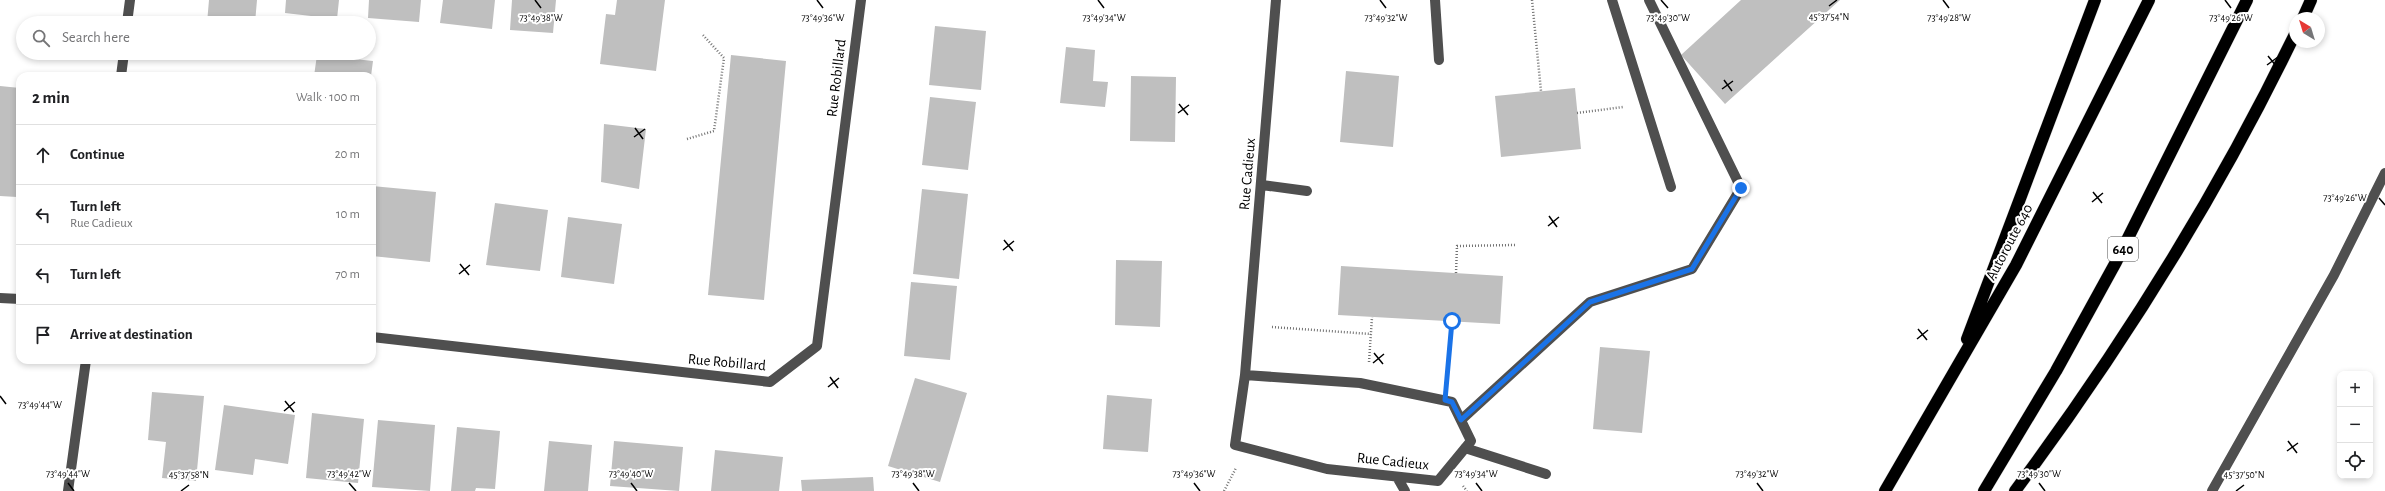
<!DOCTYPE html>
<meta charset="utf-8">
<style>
body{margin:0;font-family:"Alegreya Sans",sans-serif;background:#f6f6f6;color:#202124}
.controls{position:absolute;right:12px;bottom:12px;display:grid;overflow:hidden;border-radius:8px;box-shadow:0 2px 6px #0003}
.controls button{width:36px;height:36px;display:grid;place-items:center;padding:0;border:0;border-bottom:1px solid #e0e0e0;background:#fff;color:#202124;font:20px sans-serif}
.compass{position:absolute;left:2289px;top:12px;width:36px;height:36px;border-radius:50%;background:#fff;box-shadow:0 2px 6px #0003;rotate:322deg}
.stop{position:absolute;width:12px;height:12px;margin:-9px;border:3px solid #1a73e8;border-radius:50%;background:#fff}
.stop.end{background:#1a73e8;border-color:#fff;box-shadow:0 1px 4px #0008}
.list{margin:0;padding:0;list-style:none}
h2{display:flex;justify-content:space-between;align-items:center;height:52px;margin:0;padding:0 16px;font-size:17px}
h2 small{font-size:13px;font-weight:400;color:#757577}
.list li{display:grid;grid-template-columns:26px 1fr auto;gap:12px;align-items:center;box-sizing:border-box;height:60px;padding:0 16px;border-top:1px solid #e0e0e0}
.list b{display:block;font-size:15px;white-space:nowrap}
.list p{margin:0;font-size:13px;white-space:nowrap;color:#757577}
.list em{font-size:13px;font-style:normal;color:#757577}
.icon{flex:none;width:22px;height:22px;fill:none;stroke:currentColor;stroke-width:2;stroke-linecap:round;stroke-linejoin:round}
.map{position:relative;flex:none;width:2385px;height:491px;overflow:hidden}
.search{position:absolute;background:#fff;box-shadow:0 2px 6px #0003;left:16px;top:16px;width:360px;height:44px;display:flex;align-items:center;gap:10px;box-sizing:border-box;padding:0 14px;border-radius:22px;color:#757577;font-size:15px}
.panel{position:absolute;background:#fff;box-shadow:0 2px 6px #0003;left:16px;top:72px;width:360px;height:292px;border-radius:12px}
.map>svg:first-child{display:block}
</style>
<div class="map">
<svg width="2385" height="491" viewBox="0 0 2385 491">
<rect width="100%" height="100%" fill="#fff"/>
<!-- building -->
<path fill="#bfbfbf" d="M209 0H257L255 23H207Z
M286 0H339L337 19 285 13Z
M369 0H421L419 22 368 18Z
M443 0H495L492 29 440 23Z
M512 0H556L553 33 510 30Z
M617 0H665L656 71 600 64 606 14 615 15Z
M1741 0H1840L1725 104 1681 55Z
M935 26 986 31 981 90 929 85Z
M1066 47 1095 50 1093 81 1108 82 1105 107 1060 103Z
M317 55 373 61 371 76H314Z
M731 55 786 61 764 300 708 295Z
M1346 71 1399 76 1393 147 1340 142Z
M1131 76 1176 77 1175 142 1130 141Z
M0 86 20 88V175L17 197 0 196Z
M1575 88 1581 149 1501 157 1495 96Z
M930 97 976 102 968 170 922 165Z
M604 124 646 129 639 189 601 182Z
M372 186 436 192 430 262 372 256Z
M922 189 968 194 959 279 913 274Z
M495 203 548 210 540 271 486 265Z
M568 217 622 224 614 284 561 277Z
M1116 260 1162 261 1160 327 1115 325Z
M1341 266 1503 276 1500 324 1338 315Z
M911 282 957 286 950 360 904 356Z
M1600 347 1650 351 1642 433 1593 429Z
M915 378 967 393 940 482 888 466Z
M152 392 204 396 196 481 162 478 166 442 148 440Z
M1107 395 1152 399 1148 452 1103 449Z
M224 405 295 415 288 464 255 459 253 475 215 470Z
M312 413 364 419 358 483 306 478Z
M378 420 435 425 430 491 372 487Z
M457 427 500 431 495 489 476 488 475 491H451Z
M549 441 592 445 588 491H544Z
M614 441 683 447 679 491 610 486Z
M715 450 783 457 779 491H711Z
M873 477 874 491H802L801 480Z"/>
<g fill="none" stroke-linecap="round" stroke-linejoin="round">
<defs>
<path id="highway" d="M2303 18 2311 0
M1967 339 2095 0
M1885 491 2016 265 2149 0
M1984 491 2056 371 2116 262 2247 0
M2015 491C2122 347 2217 196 2295 34"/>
</defs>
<!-- highway casing -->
<use href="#highway" stroke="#dbdbdb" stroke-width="13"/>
<!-- path -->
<path stroke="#717171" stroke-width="2.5" stroke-dasharray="1 2" stroke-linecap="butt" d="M1532 0 1541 91
M1577 113 1623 107
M687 139 714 131 724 58 702 34
M1456 273 1457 246 1515 245
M1272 327 1371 334
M1369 362 1372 317
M1447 377 1452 321
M1463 486 1467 491
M1224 491 1236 468"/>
<!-- minor -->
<path stroke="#4f4f4f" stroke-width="10" d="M1435 0 1439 60
M1612 0 1671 187
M127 23 130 0
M121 76 124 53
M1262 185 1307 191
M0 298 20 299
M372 337 770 382 817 346 861 0
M1245 375 1360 383 1452 402 1471 441 1438 481 1327 469 1235 445 1245 375 1276 0
M1461 420 1590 302 1692 269 1741 188 1649 0
M1465 448 1546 474
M1397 477 1405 491
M68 491 86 360
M2212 491 2334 275 2385 173"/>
<!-- highway -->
<use href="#highway" stroke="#000" stroke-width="12"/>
</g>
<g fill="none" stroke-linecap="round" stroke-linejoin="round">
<!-- route -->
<path stroke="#1a73e8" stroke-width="5" d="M1452 321 1445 400 1452 402 1461 420 1590 302 1692 269 1741 188"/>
</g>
<!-- ticks -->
<path fill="none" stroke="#000" stroke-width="1.5" d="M535 0 541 8M817 0 823 8M1098 0 1104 8M1380 0 1386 8M1661 0 1668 8M1943 0 1949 8M2225 0 2231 8M1829 6 1837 0M2268 56 2277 67M2267 65 2278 57M1724 80 1732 91M1722 89 1733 81M1179 104 1188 115M1178 113 1189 105M635 128 643 139M634 137 645 129M2093 192 2102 203M2379 198 2385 205M2092 202 2103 193M1549 216 1557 227M1548 226 1559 217M1004 240 1013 251M1003 250 1014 241M460 264 469 275M459 274 470 265M1918 329 1927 340M1917 339 1928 330M1374 353 1383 364M1373 363 1384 354M830 377 838 388M828 387 839 378M0 396 6 404M285 401 294 412M284 411 295 402M2288 441 2297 453M2287 451 2298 443M68 483 74 491M349 483 356 491M631 483 637 491M913 483 919 491M1194 483 1200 491M1476 483 1482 491M1757 483 1763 491M2039 483 2045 491M181 491 189 485M2236 491 2244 485"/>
<g text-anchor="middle" stroke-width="4" stroke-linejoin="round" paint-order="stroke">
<!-- shield labels -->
<rect fill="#fff" stroke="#4c4c4c" stroke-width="1" x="2108" y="237" width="30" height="24" rx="3"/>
<g font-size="14" font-weight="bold" fill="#000">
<text x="2123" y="254">640</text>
</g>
<!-- street labels -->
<g font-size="15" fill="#000" stroke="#fff">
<text transform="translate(836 78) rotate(-83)" y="5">Rue Robillard</text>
<text transform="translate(1247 174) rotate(-85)" y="5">Rue Cadieux</text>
<text transform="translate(2009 242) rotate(-62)" y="5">Autoroute 640</text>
<text transform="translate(727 362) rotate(5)" y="5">Rue Robillard</text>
<text transform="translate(1393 461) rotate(6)" y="5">Rue Cadieux</text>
</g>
</g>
<g font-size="10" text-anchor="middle" fill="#000" stroke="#fff" stroke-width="4" stroke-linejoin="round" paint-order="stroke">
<text x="1829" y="20">45°37'54"N</text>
<text x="541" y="21">73°49'38"W</text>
<text x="823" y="21">73°49'36"W</text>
<text x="1104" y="21">73°49'34"W</text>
<text x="1386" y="21">73°49'32"W</text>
<text x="1668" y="21">73°49'30"W</text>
<text x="1949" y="21">73°49'28"W</text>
<text x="2231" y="21">73°49'26"W</text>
<text x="2345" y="201">73°49'26"W</text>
<text x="40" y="408">73°49'44"W</text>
<text x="68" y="477">73°49'44"W</text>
<text x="349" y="477">73°49'42"W</text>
<text x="631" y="477">73°49'40"W</text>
<text x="913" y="477">73°49'38"W</text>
<text x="1194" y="477">73°49'36"W</text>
<text x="1476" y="477">73°49'34"W</text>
<text x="1757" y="477">73°49'32"W</text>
<text x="2039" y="477">73°49'30"W</text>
<text x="189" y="478">45°37'58"N</text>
<text x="2244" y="478">45°37'50"N</text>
</g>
</svg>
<div class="controls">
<button>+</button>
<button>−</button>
<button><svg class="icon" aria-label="locate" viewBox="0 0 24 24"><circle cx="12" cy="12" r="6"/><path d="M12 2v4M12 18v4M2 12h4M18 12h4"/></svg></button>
</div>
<svg class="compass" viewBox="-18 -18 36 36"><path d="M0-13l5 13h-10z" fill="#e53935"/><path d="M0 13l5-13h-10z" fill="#757577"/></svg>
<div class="stop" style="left:1452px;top:321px"></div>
<div class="stop end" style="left:1741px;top:188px"></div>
<div class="search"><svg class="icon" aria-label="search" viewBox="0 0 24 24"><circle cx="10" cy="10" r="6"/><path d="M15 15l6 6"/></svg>Search here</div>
<section class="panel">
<h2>2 min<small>Walk · 100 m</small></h2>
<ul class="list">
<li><svg class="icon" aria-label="ahead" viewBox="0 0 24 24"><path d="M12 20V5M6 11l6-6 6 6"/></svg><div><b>Continue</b></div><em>20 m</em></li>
<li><svg class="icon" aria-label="left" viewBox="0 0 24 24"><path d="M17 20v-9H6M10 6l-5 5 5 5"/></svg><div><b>Turn left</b><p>Rue Cadieux</p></div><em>10 m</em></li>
<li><svg class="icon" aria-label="left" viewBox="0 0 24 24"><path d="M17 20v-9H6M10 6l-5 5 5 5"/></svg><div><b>Turn left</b></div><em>70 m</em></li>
<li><svg class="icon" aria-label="arrive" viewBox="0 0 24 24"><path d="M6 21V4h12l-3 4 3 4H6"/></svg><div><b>Arrive at destination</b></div></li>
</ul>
</section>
</div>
